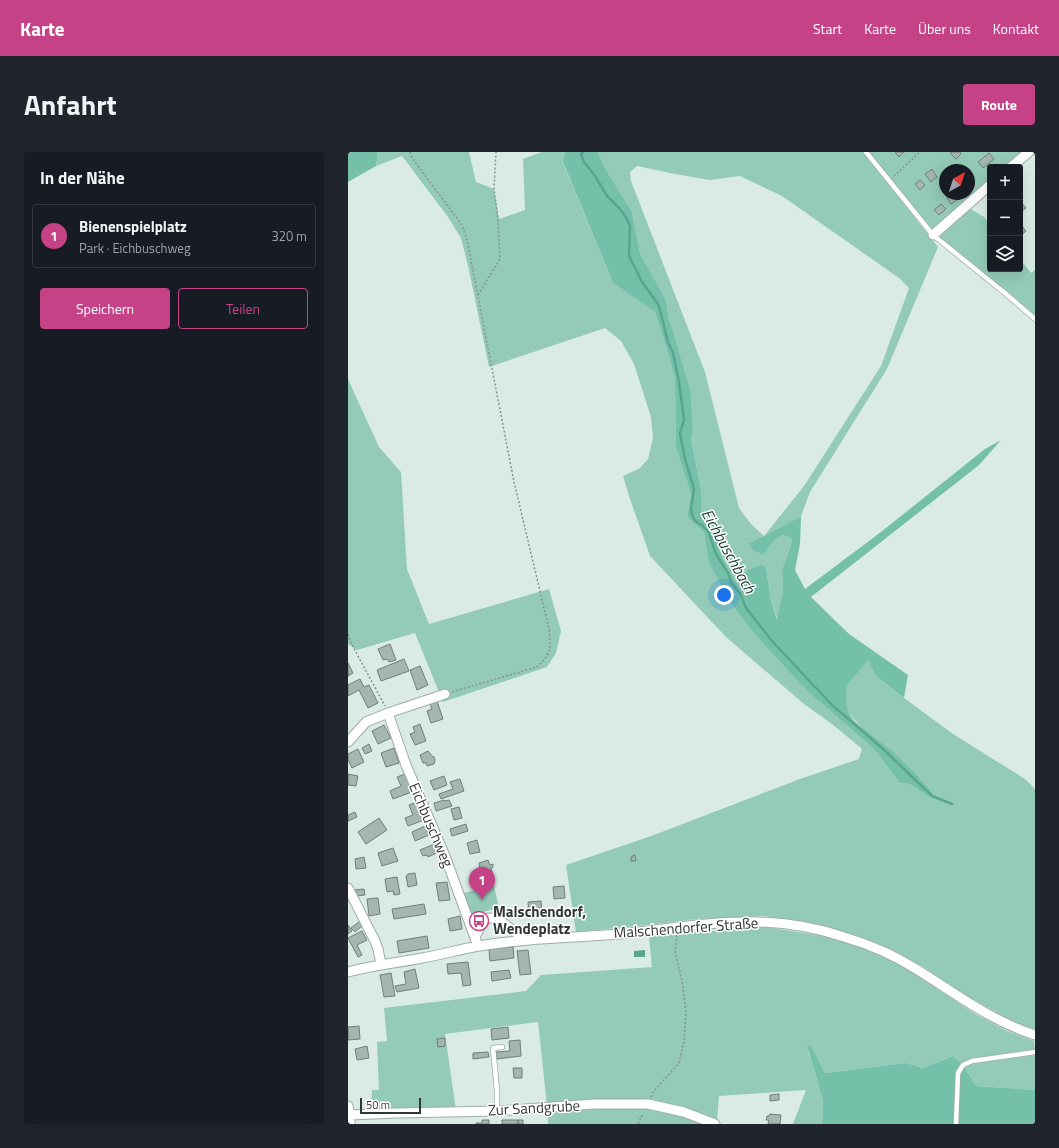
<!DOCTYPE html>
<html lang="de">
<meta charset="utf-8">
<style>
body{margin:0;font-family:"Titillium Web",sans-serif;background:#20242c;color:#f1f3f6}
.controls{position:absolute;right:12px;top:12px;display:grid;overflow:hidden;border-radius:4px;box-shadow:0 4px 16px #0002}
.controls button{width:36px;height:36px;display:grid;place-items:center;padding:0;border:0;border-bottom:1px solid #363941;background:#171b24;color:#f1f3f6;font:20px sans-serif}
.compass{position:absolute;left:591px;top:12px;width:36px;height:36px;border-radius:50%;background:#171b24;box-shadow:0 4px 16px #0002;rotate:39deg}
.scale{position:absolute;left:12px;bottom:10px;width:61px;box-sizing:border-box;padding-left:4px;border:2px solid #303734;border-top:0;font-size:11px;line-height:14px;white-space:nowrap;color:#303734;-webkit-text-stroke:3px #fff;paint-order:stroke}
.you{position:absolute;left:376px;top:443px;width:14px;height:14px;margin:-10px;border:3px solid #fff;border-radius:50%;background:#1a73e8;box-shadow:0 0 0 6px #1a73e833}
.badge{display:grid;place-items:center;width:26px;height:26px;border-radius:50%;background:#c64287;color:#fff;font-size:13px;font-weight:700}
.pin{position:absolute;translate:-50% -33px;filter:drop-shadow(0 1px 2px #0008)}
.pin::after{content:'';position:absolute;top:21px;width:14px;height:12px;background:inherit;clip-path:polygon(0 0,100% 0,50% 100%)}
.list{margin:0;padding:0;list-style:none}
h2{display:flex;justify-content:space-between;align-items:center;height:52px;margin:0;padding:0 16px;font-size:17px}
h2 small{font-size:13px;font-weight:400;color:#9ea1a6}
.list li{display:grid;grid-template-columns:26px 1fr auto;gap:12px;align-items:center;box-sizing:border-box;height:64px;margin:0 8px 8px;padding:0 8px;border:1px solid #363941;border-radius:4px}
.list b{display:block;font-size:15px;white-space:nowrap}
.list p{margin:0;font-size:13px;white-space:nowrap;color:#9ea1a6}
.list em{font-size:13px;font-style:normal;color:#9ea1a6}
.actions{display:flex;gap:8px;padding:12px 16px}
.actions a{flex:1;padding:9px 0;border:1px solid #c64287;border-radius:4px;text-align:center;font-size:14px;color:#c64287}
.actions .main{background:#c64287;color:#fff}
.icon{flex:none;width:22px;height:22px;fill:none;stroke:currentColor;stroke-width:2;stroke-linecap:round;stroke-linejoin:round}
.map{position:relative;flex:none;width:687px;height:972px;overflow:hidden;border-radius:4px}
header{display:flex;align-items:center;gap:24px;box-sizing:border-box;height:56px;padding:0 20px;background:#c64287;color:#fff}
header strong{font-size:19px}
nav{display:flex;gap:22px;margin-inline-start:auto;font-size:14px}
.intro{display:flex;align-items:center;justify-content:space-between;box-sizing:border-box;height:96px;padding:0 24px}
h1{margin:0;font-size:28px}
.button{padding:10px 18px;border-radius:4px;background:#c64287;color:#fff;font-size:14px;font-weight:700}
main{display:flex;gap:24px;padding:0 24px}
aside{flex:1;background:#171b24;border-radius:4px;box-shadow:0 4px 16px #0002}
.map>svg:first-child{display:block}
</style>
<header>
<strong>Karte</strong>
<nav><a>Start</a><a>Karte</a><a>Über uns</a><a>Kontakt</a></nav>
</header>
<div class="intro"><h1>Anfahrt</h1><a class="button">Route</a></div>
<main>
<aside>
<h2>In der Nähe<small></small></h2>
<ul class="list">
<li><span class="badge">1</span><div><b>Bienenspielplatz</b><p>Park · Eichbuschweg</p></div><em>320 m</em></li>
</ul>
<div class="actions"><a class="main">Speichern</a><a>Teilen</a></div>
</aside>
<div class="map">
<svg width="687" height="972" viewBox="0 0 687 972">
<rect width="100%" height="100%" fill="#daebe5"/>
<!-- green -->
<path fill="#94cbb8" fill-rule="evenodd" d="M30 0H121L128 30 146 37 151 67 177 58 175 7 194 0H217L215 11 265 131 307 160 320 201 327 227 328 296 343 342 339 365 356 380 360 408 409 485 458 538 526 597 552 631 562 632 581 645 501 562 498 548V535L520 507 528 524 556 546 605 582 677 627 687 637V878L671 873 618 843 576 815 529 791 473 773 416 764 349 767 300 773 228 780 218 713 306 683 452 627 511 607 514 597 484 572 456 552 378 485 302 404 281 344 275 324 292 316 300 307 305 286 303 265 286 212 273 189 257 176 141 215 121 118 113 86 100 65 54 4 28 14Z
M250 0H515L590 95 539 217 462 340 453 364 416 384 401 391 416 403C421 395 426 387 435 383L444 387 442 396 434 417 435 439 430 469 423 449 418 415 389 431 374 405 367 381 356 367 353 358V338L343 287 345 278 321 166 318 148 292 101 284 60 257 16ZM289 14 327 22 362 28 392 24 434 44 551 126 561 136 533 214 456 334 416 384 403 372 391 356 357 220 283 29 282 20Z
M518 0H680L662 15H642V33L618 54 636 65 642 72V117H672V107L683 121 687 118V166L585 83ZM597 18H621V42H597Z
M0 227 31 295 53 320 59 417 81 472 201 437 213 479 208 501 199 515 95 550 67 481 9 498 0 492Z
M146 734 151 756 123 763 115 741Z
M417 775 470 783 510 793 550 811 629 863 659 879 686 889 687 898 636 907 687 901V938L628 934 615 913 605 904 575 916 558 911 477 921 463 893 459 895 475 949 474 972H445L458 938 371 944 369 970 334 955 199 953 190 870 97 882 108 958 23 959 24 938H31L29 890 39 889 36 856 178 839 193 823 304 815 301 784Z
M235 955 307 956 361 972H200V959Z"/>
<!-- forest -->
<path fill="#75c0a8" d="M0 0H30L28 14 0 30Z
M217 0H250L257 16 284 60 292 101 318 148 321 167 342 238 345 279 343 287 353 338V358L356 367 367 381 374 405 389 431 400 418 413 413 418 415 423 449 429 468 435 439 434 417 442 396 444 387 435 383C426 387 421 395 416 403L405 398 401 391 416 384 453 364 452 392 447 418 457 437 533 380 637 297 653 288 631 313 463 445 501 482 560 523 556 546 528 524 520 508 498 535V548L501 562 506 569 546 601 565 619 585 642 581 645 562 632 552 631 526 597 458 538 409 485 380 447 360 408 356 380 339 365 343 342 328 296 327 227 320 201 307 160 265 131 215 10Z
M463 893 477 921 558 911 575 916 605 904 615 913 628 934 687 938V972H474L475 949 459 894Z"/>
<!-- water -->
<path fill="#5aa58e" d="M297 798V805H286V799Z"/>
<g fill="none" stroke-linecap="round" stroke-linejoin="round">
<!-- stream -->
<path stroke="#5aa58e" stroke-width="2.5" d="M235 0 233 2 236 10 247 24 259 44 272 57 279 67 282 74 281 104 294 130 310 152 312 158 320 190 325 201 331 230 336 268 332 281 334 292 337 307 346 337 343 356 344 363 347 369 354 373 361 381 368 402 380 421 384 432 392 441 398 456 424 489 484 553 533 595 584 644 604 652"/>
</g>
<!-- building -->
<path fill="#a5b6b0" stroke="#6f7f79" d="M547 0H556L551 5Z
M604 0H612L613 2 608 7 602 1Z
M641 1 646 7 635 16 630 10Z
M584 17 589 25 583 30 577 22Z
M572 28 577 33 572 38 567 32Z
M604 42 609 48 603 52 599 46Z
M672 49 678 56 672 61Z
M593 52 598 57 591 63 586 58Z
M672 72 678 79 672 84Z
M42 492 48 508 41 510 39 507 35 508 30 497Z
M56 507 61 519 33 529 29 518Z
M0 511 5 521 0 524Z
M72 514 80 533 69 538 62 518Z
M12 527 16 535 21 533 30 551 20 556 11 538 0 544V533Z
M89 549 95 567 83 571 79 559 84 557 82 552Z
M72 572 78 589 67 593 62 582 67 580 65 575Z
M36 573 43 586 30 592 24 579Z
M21 592 24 599 17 602 14 596Z
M46 596 51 611 38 615 33 601Z
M10 597 16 610 4 616 0 608V602Z
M80 599 84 604 86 605 87 608 86 612 79 614 78 611H75L72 603Z
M0 622 10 624 8 634 0 633Z
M57 622 64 640 45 647 42 639 53 634 49 625Z
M96 624 99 633 86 638 82 629Z
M112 627 116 639 93 647 91 642 105 637 102 630Z
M96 648 97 649 101 648 104 654 88 659 86 651Z
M69 650 76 668 60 674 57 666 65 663 61 653Z
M111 655 114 666 106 668 103 657Z
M7 660 9 665 0 669V663Z
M31 666 39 678 18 692 10 680Z
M118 672 120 679 104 684 102 677Z
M77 674 81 683 67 689 64 680Z
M129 688 132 700 122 702 119 691Z
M89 691 93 699 80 705 79 703 75 704 72 698Z
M45 696 50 709 34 714 30 701Z
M285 703H287L288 709H283V705H285Z
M16 705 18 716 8 717 7 707Z
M140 708 142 713 145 712V715L143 716 144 720 134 723 133 719 132 718 131 711Z
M144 720 145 726 133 730 132 723Z
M67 721 69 733 60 735 58 724 60 722Z
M49 725 52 742 46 743 45 739 39 740 37 727Z
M99 730 102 748 91 749 88 731Z
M216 734 217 746 206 747 205 735Z
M16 737 17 743 8 744 7 738Z
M30 746 32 762 21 764 19 747Z
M193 749 194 762 181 764 180 750Z
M76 752 78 762 46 767 44 757Z
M112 764 114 777 102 779 100 767Z
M12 769 15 773 7 780 3 776Z
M0 773 4 779 0 782Z
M14 779 19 788 9 793 14 803 10 805 0 786Z
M79 784 81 796 51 801 49 789Z
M165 795 166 806 142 809 141 797Z
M180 798 183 822 172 823 169 799Z
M120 810 123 833 115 834 113 821 100 822 99 812Z
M67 817 71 836 49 840 47 834 58 832 56 820Z
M161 818 163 826 144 829 143 820Z
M43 821 47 844 36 845 32 823Z
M11 874 12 887 0 888V875Z
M160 875 161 886 144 888 143 877Z
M97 886V894L90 895 89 887Z
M172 888 173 904 149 907 148 900 162 899 161 889Z
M19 894 21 906 9 908 7 897Z
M140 900 141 905 125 907V901Z
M165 916H174V926H166Z
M431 942V948L422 949V943Z
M422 962 433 963 432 972H420L421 968H418L419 964H421Z
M134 968H141V972H128V971H134Z
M154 968H170V972H154Z
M170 968H175V972H170Z"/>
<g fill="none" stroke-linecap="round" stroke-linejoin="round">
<defs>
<path id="lane" d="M518 0 585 83 658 142 687 167
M149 959V939L145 896 154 895
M608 972 610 921 615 913 624 909 687 900"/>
<path id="street" d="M663 15 681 0
M585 83 642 33
M40 561 58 613 97 704 130 794
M0 590 18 570 40 561 97 542
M0 736 27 789 30 797 33 812
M127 785 134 771 140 766H149L177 788
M0 820C25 813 49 811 74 806 93 803 112 797 131 794 177 786 224 786 271 782 311 779 352 770 393 770 427 769 463 774 496 785 520 792 546 803 568 817 607 841 643 869 687 883
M0 954 2 963V972
M2 963 49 961 149 959 246 952H300L336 960 367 972"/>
</defs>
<!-- lane casing -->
<use href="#lane" stroke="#9daea8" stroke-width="6"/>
<!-- street casing -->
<use href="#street" stroke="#9daea8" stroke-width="11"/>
<!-- path -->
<path stroke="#87938f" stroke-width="1.5" stroke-dasharray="2 2" stroke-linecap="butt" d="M62 0 64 6 114 73 119 88 166 330 201 477C203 496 204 501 189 515L104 540
M546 24 572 0
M130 143 152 107 150 67 146 37 148 0
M0 482 3 491 37 554
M303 945 306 939 331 911 336 889 338 860 334 829 327 800 329 783
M290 972 295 961"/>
<!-- lane -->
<use href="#lane" stroke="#fff" stroke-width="4.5"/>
<!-- street -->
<use href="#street" stroke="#fff" stroke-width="9"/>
</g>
<!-- icons -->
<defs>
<symbol id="bus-ring" viewBox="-11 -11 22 22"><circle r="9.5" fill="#fff" stroke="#c64287" stroke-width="1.5"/><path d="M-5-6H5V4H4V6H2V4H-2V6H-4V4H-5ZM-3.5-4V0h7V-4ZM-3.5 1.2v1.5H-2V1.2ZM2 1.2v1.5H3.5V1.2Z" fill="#c64287"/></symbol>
</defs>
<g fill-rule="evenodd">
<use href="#bus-ring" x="120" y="758" width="22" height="22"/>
</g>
<g text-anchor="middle" stroke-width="3" stroke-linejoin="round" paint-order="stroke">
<!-- street labels -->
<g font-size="15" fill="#303734" stroke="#fff">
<text transform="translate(83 673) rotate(67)" y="5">Eichbuschweg</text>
<text transform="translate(338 776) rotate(-4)" y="5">Malschendorfer Straße</text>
<text transform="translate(186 956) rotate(-3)" y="5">Zur Sandgrube</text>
</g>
<!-- poi labels -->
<g font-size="15" font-weight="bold" fill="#303734" stroke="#fff" text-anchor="start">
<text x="145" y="765">Malschendorf,<tspan x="145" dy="17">Wendeplatz</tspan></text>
</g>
<!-- water labels -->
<g font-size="16" font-style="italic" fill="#1c4035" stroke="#fff">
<text transform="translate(381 399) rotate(61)" y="6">Eichbuschbach</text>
</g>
</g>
</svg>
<div class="controls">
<button>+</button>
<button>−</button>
<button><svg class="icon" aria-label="layers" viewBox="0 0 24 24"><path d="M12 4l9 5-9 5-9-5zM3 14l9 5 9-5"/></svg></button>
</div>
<svg class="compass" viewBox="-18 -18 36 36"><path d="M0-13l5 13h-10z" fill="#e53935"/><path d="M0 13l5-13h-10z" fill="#9ea1a6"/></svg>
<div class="scale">50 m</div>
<div class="you"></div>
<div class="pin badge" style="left:134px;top:748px">1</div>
</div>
</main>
